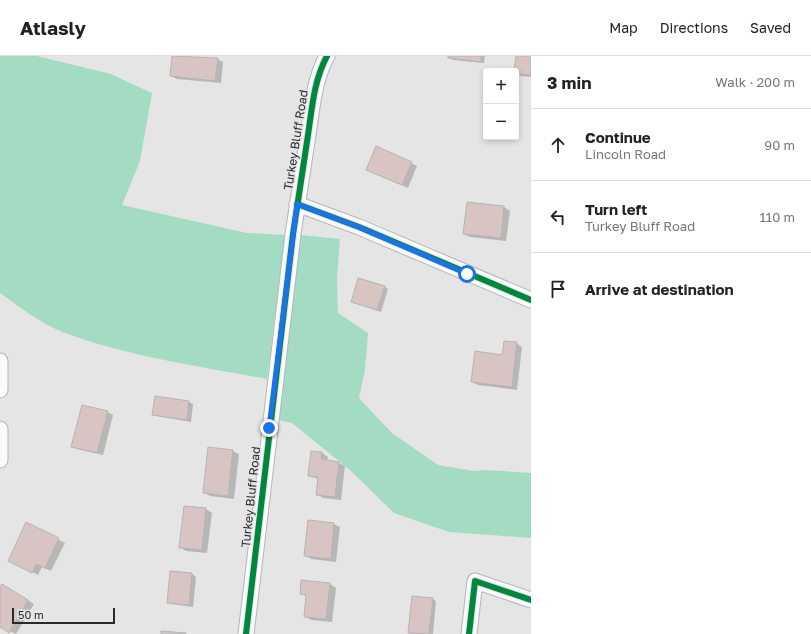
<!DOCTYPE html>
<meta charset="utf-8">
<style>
body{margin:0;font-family:"Golos Text",sans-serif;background:#f6f6f6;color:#222}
.controls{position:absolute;right:12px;top:12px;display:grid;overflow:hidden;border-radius:4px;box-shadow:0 2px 6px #0003}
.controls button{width:36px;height:36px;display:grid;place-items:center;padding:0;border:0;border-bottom:1px solid #e0e0e0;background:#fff;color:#222;font:20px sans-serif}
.scale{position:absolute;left:12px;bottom:10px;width:103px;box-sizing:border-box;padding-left:4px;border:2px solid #2b2a2b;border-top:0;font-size:11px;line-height:14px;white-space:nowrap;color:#2b2a2b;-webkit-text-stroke:3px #e5e4e7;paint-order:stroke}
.stop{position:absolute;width:12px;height:12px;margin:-9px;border:3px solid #1a73e8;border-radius:50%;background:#fff}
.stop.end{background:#1a73e8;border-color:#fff;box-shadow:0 1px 4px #0008}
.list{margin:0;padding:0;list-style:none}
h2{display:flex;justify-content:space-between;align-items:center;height:52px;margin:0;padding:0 16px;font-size:17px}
h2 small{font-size:13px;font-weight:400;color:#767676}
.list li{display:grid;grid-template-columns:26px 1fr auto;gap:12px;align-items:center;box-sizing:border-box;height:72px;padding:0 16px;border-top:1px solid #e0e0e0}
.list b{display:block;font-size:15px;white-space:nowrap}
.list p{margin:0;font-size:13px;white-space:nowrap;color:#767676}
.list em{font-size:13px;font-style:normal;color:#767676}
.icon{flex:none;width:22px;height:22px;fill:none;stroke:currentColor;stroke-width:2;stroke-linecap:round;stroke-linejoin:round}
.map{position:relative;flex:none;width:531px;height:578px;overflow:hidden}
header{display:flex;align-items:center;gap:24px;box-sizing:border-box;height:56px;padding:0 20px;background:#fff;border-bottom:1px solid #e0e0e0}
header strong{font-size:19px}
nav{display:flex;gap:22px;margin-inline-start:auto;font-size:14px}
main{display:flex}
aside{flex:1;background:#fff}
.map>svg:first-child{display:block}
</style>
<header>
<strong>Atlasly</strong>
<nav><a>Map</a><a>Directions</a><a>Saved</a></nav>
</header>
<main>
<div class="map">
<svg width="531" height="578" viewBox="0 0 531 578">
<rect width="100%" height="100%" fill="#e5e5e6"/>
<!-- green -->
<path fill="#a4dcc3" d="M0 0H37L111 18 152 37 140 105 122 149 247 177 285 179 267 323C199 310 130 301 65 277 41 268 20 251 0 237Z
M301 179 340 183 337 222 338 257 368 277 365 314 359 342 392 377 438 409 474 415 486 414 531 417V482L449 476 394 457 351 415 292 367 278 364Z"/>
<!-- shadow -->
<path fill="#0003" d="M173 0 217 3 223 6 221 27 177 23 171 20Z
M449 0H485L484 7 453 4Z
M517 0H531V21L521 20 516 17Z
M411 107 417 110 408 132 367 114Z
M504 151 510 155 506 185 470 181 464 178Z
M385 231 388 233 381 256 352 246Z
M516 287 522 291 517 334 478 329 472 326Z
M155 341 189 346 193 348 191 366 157 360 153 358Z
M107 356 113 359 103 399 78 393 73 390Z
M233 395 239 398 234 443 210 440 204 436Z
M322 397 328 401 327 405 339 407 345 410 341 444 323 442 317 438 318 423 309 420Z
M206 453 212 457 207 497 186 495 180 491Z
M309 465 334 468 340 471 336 506 311 503 305 499Z
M27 468 65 487 51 515 42 511 38 519 14 506Z
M171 516 192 518 196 521 193 551 172 548 168 546Z
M330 528 336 532 332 566 311 564 305 560 307 541 301 537Z
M2 529 34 548 16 578 0 570V533Z
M432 543 436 545 433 578H412L409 576Z"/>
<!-- building -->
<path fill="#d8c5c3" stroke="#b5b4b4" d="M172 0 218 2 215 25 170 20Z
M448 0H481V6L448 2Z
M516 0H531V19L516 18V15H514Z
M376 90 412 106 402 129 366 114Z
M467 146 504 150 501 182 463 178Z
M358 222 385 230 377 254 351 246Z
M504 285 517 286 512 331 471 326 475 295 502 299Z
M155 340 189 345 187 364 152 359Z
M82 349 108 355 97 397 71 391Z
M208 391 233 394 228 440 203 437Z
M311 395 322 396 321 403 339 406 335 441 316 439 318 421 308 420Z
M184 450 206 452 202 494 179 492Z
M308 464 334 467 331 503 304 500Z
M26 466 59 482 45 512 36 508 32 517 8 505Z
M170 515 192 517 189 549 167 547Z
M301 524 330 527 326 563 304 561 306 539 300 538Z
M2 528 28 544 9 577 0 571V531Z
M412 540 433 542 429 578 408 577Z
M161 575 186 577V578H161Z"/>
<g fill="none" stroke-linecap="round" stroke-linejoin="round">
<defs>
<path id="minor" d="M297 148 359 171 531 244
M0 305V334
M0 373V404
M246 578C262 445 277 311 293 178 298 145 303 112 308 79 312 52 314 24 327 0
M469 578 475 525 531 544"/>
</defs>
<!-- minor casing -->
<use href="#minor" stroke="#b5b5b6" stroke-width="17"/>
<!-- minor -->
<use href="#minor" stroke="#fbfbfb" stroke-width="15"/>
<defs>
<path id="cycleway" d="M297 148 359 171 531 244
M246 578C262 445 277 311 293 178 298 145 303 112 308 79 312 52 314 24 327 0
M469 578 475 525 531 544"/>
</defs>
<!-- cycleway casing -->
<use href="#cycleway" stroke="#e5e4e7" stroke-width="8"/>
<!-- cycleway -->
<use href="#cycleway" stroke="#00873e" stroke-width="6"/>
</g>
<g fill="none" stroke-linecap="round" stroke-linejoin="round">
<!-- route -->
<path stroke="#1a73e8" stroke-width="5" d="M269 372 297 148 359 171 467 218"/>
</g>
<g text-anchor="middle" stroke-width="3" stroke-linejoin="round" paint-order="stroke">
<!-- street labels -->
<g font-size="12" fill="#2b2a2b" stroke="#e5e4e7">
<text transform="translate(296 84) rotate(-81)" y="4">Turkey Bluff Road</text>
<text transform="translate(251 441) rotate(-84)" y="4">Turkey Bluff Road</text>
</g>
</g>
</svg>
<div class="controls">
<button>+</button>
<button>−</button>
</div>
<div class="scale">50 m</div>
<div class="stop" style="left:467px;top:218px"></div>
<div class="stop end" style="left:269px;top:372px"></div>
</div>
<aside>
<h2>3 min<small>Walk · 200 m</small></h2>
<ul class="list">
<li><svg class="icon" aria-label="ahead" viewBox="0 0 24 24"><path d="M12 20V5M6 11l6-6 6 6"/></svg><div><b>Continue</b><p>Lincoln Road</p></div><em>90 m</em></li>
<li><svg class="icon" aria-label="left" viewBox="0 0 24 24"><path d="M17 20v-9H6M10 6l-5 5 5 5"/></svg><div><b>Turn left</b><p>Turkey Bluff Road</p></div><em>110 m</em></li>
<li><svg class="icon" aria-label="arrive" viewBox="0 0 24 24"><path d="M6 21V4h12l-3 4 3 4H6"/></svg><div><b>Arrive at destination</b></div></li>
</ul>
</aside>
</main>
